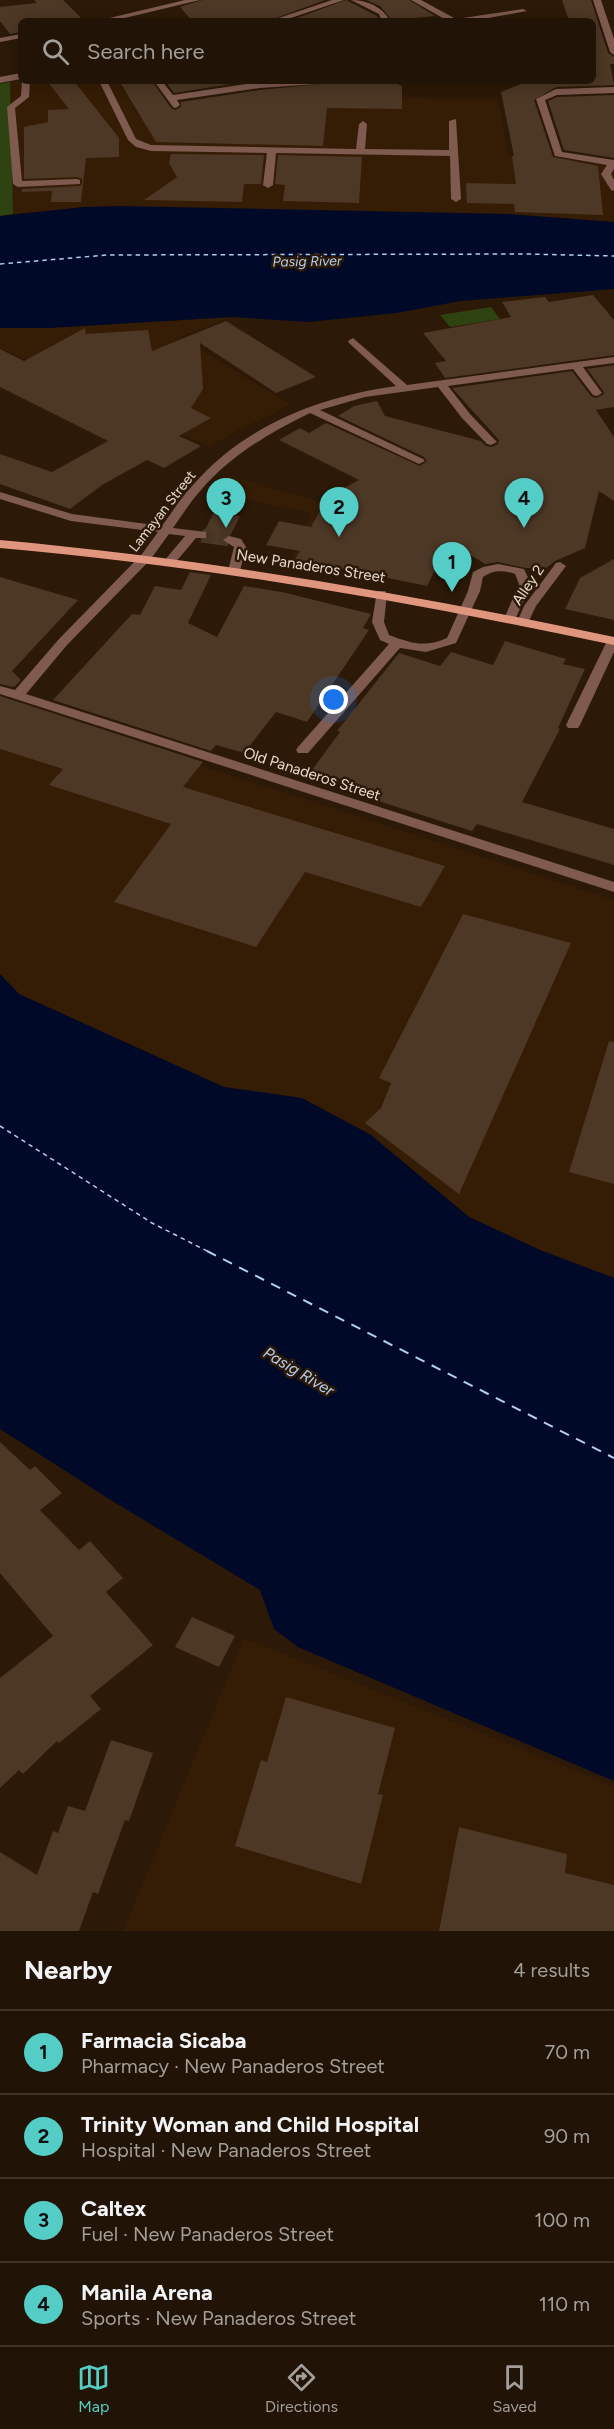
<!DOCTYPE html>
<meta charset="utf-8">
<style>
body{margin:0;font-family:Figtree,sans-serif;background:#291c0f;color:#f1f3f6}
.you{position:absolute;left:334px;top:700px;width:21px;height:21px;margin:-15px;border:4px solid #fff;border-radius:50%;background:#1a73e8;box-shadow:0 0 0 9px #1a73e833}
.badge{display:grid;place-items:center;width:39px;height:39px;border-radius:50%;background:#54cdc6;color:#111;font-size:20px;font-weight:700}
.pin{position:absolute;translate:-50% -50px;filter:drop-shadow(0 2px 3px #0008)}
.pin::after{content:'';position:absolute;top:32px;width:21px;height:18px;background:inherit;clip-path:polygon(0 0,100% 0,50% 100%)}
.list{margin:0;padding:0;list-style:none}
h2{display:flex;justify-content:space-between;align-items:center;height:78px;margin:0;padding:0 24px;font-size:26px}
h2 small{font-size:20px;font-weight:400;color:#a29e9a}
.list li{display:grid;grid-template-columns:39px 1fr auto;gap:18px;align-items:center;box-sizing:border-box;height:84px;padding:0 24px;border-top:2px solid #3e3227}
.list b{display:block;font-size:22px;white-space:nowrap}
.list p{margin:0;font-size:20px;white-space:nowrap;color:#a29e9a}
.list em{font-size:20px;font-style:normal;color:#a29e9a}
.icon{flex:none;width:33px;height:33px;fill:none;stroke:currentColor;stroke-width:2;stroke-linecap:round;stroke-linejoin:round}
.map{position:relative;flex:none;width:614px;height:1931px;overflow:hidden}
.search{position:absolute;background:#211305;box-shadow:0 3px 15px #0003;left:18px;right:18px;top:18px;height:66px;display:flex;align-items:center;gap:15px;box-sizing:border-box;padding:0 21px;border-radius:9px;color:#a29e9a;font-size:22px}
.sheet{height:414px;background:#211305}
nav{display:flex;justify-content:space-around;align-items:center;box-sizing:border-box;height:84px;border-top:2px solid #3e3227;background:#211305;font-size:16px;color:#a29e9a}
nav a{display:grid;justify-items:center;gap:3px}
nav .on{color:#54cdc6}
.map>svg:first-child{display:block}
</style>
<div class="map">
<svg width="614" height="1931" viewBox="0 0 614 1931">
<rect width="100%" height="100%" fill="#2c1907"/>
<!-- built -->
<path fill="#351c04" d="M21 80 118 81 138 116 299 96 498 99 508 155 540 154 614 166V222L507 214 84 207 6 215 0 84Z
M232 317 180 337 291 405 236 431 210 447 0 348V328H49Z
M400 455 416 462 358 572 291 561 311 513 212 492 226 475 318 501Z
M0 700 614 900V1278L540 1250 469 1217 371 1135 302 1098 224 1087 19 994 0 974Z
M244 1638 614 1786V1931H123Z"/>
<!-- green -->
<path fill="#2f4211" d="M10 82 13 214 0 216V84Z
M491 307 500 319 450 327 440 315Z"/>
<!-- water -->
<path fill="#000927" d="M120 206 507 214 614 222V289L460 301 397 313 308 322 232 317 49 328H0V216L84 207Z
M0 974 19 994 224 1087 302 1098 371 1135 469 1217 540 1250 614 1278V1781L298 1647 274 1629 260 1590 114 1502 0 1429Z"/>
<g fill="none" stroke-linecap="round" stroke-linejoin="round">
<!-- ferry-far1 -->
<path stroke="#b2cef0" stroke-width="1.5" stroke-dasharray="4.5 4" stroke-linecap="butt" d="M0 264 107 255 527 254 614 256
M0 1126 152 1223 209 1252"/>
<!-- ferry -->
<path stroke="#b2cef0" stroke-width="2" stroke-dasharray="10 8" stroke-linecap="butt" d="M207 1251 614 1458"/>
</g>
<!-- building -->
<path fill="#4d3725" d="M34 0H63L84 21H21V32L10 34 0 21V7L37 3Z
M202 0H325L268 21H192L180 7Z
M346 0 377 16 379 21H289Z
M366 0H409L435 16 392 20 380 6Z
M562 0H591L608 53 614 57V64H610L614 85 556 87 534 100 553 157 598 166 603 215 515 212 514 204 467 203 466 183 516 184 512 156H514L501 92 528 81H593V21H569Z
M47 81H74L119 138V157L86 158 81 202H51L52 191 22 192V189L80 186 82 184V179L77 177 24 179V127L48 122V110L69 109Z
M119 81H152L171 108 175 110 181 107V102L260 90 341 82 395 83 402 86V109L327 108 323 146 156 142Z
M165 81H251L174 93Z
M614 95V158L564 150 548 101 557 97Z
M171 154 264 155 261 184H244L242 202 144 200 177 177 169 163Z
M278 155 362 157 359 203 283 201 285 185 275 184Z
M593 295 614 320V355L445 378 435 363 446 361 423 333 511 317 502 302 545 297 549 302Z
M226 321 316 377 276 393 200 343 203 389 191 408 211 418 179 436 201 446 164 468 147 460 102 485 70 509 0 484V454L52 472 108 441 0 387V349L24 361 85 328 86 334 148 330 152 351Z
M614 365V407L596 410 614 437V501L599 491 585 548 555 561 546 568H525L498 562 485 564 449 542 427 586 295 559 300 551 266 545 279 521 311 527 327 498 359 480 279 440 300 428 309 433 326 423 420 466 427 461 424 457 338 416 354 406 377 401 385 416 481 441 486 446 492 447 498 444 499 440 452 388 572 371 591 396 596 398 603 395 604 392 587 369Z
M214 512 240 516 231 534 221 539 226 546 198 542 208 540V532L205 530Z
M614 559V620L565 609 580 578Z
M190 572 211 575 188 623 217 637 244 586 282 592 371 614 363 628 369 630 307 722 276 712 244 753 216 745 211 751 53 700 132 614 140 615 155 586 181 590Z
M0 577 78 600 12 671 21 680 14 687 0 684Z
M505 641 566 659 563 664 585 669 558 728 560 729 522 802 614 829V865L477 824 472 831 434 819 366 797 368 795 349 789 353 783 312 770 340 732 337 731 399 653 440 666 451 652 493 665Z
M0 696 203 762 183 787 445 866 421 907 305 872 256 947 114 902 171 824 49 785 63 769 0 749Z
M463 914 571 943 459 1194 365 1123 381 1108 391 1083 379 1078Z
M609 1041 614 1042V1184L569 1172Z
M0 1442 30 1470 35 1466 62 1493 40 1510 79 1550 90 1541 123 1578 106 1592 153 1645 90 1696 101 1709 59 1743 57 1741 23 1774 19 1770 0 1788V1678L53 1636 0 1573Z
M192 1617 235 1636 219 1667 175 1647Z
M286 1697 395 1728 378 1794 383 1795 361 1884 235 1846 261 1760 267 1762Z
M111 1740 153 1753 129 1821 125 1820 98 1894 93 1892 79 1931H0V1852L37 1875 53 1831 58 1833 68 1806 85 1811Z
M459 1827 567 1854 565 1873 614 1885V1931H439Z"/>
<g fill="none" stroke-linecap="round" stroke-linejoin="round">
<!-- minor-tunnel -->
<path stroke="#483625" stroke-width="12" stroke-dasharray="12 6" stroke-linecap="butt" d="M202 535 229 540"/>
<!-- minor -->
<path fill="#7e5a4f" fill-rule="evenodd" d="M185 0H200L112 21H97Z
M332 0H344L282 21H270Z
M351 0C367 0 383 7 390 21H382L379 14Z
M411 0H421L456 19 523 9 527 11 472 21H448Z
M593 0H601L614 39V55L610 52Z
M21 34V38L0 42V38Z
M21 73V79L0 83V77Z
M22 81H30L29 97 15 108 22 181 77 179 80 180V184L18 187 13 184 7 107 21 96Z
M99 81H107L136 139 151 145 356 149 359 124 363 121 367 124 365 149 449 150V121L456 119 461 199 456 202 451 199 450 156 276 153 273 185 268 188 263 185 267 153 151 151 136 147 128 140Z
M154 81H162L173 95 260 82 322 81 318 84 260 88 177 100 180 105 176 108 173 107Z
M396 81H422C416 85 402 85 396 81Z
M614 87V93L557 95 545 100 562 152 614 160V169L611 174 614 180V191L611 190 601 174 607 165 555 156 536 99 556 89Z
M353 338 407 385 614 357V363L583 367 602 393 597 396 593 395 573 369 448 386 470 414 495 440 497 442 491 445 487 444 462 418 438 387 365 397 320 410 423 459 425 461 419 464 310 413C269 433 231 455 201 490 191 501 182 515 173 528L206 532V538H196L174 564 170 565 164 561 185 536 169 534 150 560 67 645 26 694 614 882V892L0 694V686L15 690 59 639 142 554 158 532 71 521 0 499V492L72 514 162 526C172 512 181 498 193 485 245 425 319 397 396 386L349 343 348 341Z
M229 536 241 539 246 547 240 571 234 575 228 571 234 547 223 540Z
M560 562 566 566 536 606 527 625 523 626 519 625 517 622 524 606 556 563Z
M498 564 524 569 531 584 514 622 510 623 504 619 519 584 515 574C503 570 493 570 483 577L480 591 456 643 426 652 400 648 308 753H298L296 750 298 747 389 644 380 640 372 622 377 591H385L387 594 384 622 389 635C410 643 426 648 447 638L468 591 473 572 483 567Z
M614 637V652L580 725 578 728H568L566 725 607 641Z"/>
<!-- major -->
<path fill="#e0967e" fill-rule="evenodd" d="M0 540C207 559 411 594 614 637V645C411 602 207 566 0 548Z"/>
</g>
<g text-anchor="middle" stroke-width="5" stroke-linejoin="round" paint-order="stroke">
<!-- far-water labels -->
<g font-size="14" font-style="italic" fill="#b2cef0" stroke="#2c1907">
<text transform="translate(307 261) rotate(-1)" y="5">Pasig River</text>
</g>
<!-- far-street labels -->
<g font-size="14" fill="#e8dacf" stroke="#2c1907">
<text transform="translate(162 511) rotate(-52)" y="5">Lamayan Street</text>
</g>
<!-- street labels -->
<g font-size="15" fill="#e8dacf" stroke="#2c1907">
<text transform="translate(311 566) rotate(9)" y="5">New Panaderos Street</text>
<text transform="translate(528 585) rotate(-56)" y="5">Alley 2</text>
<text transform="translate(312 774) rotate(18)" y="5">Old Panaderos Street</text>
</g>
<!-- water labels -->
<g font-size="16" font-style="italic" fill="#b2cef0" stroke="#2c1907">
<text transform="translate(299 1371) rotate(31)" y="6">Pasig River</text>
</g>
</g>
</svg>
<div class="you"></div>
<div class="pin badge" style="left:452px;top:592px">1</div>
<div class="pin badge" style="left:339px;top:537px">2</div>
<div class="pin badge" style="left:226px;top:528px">3</div>
<div class="pin badge" style="left:524px;top:528px">4</div>
<div class="search"><svg class="icon" aria-label="search" viewBox="0 0 24 24"><circle cx="10" cy="10" r="6"/><path d="M15 15l6 6"/></svg>Search here</div>
</div>
<section class="sheet">
<h2>Nearby<small>4 results</small></h2>
<ul class="list">
<li><span class="badge">1</span><div><b>Farmacia Sicaba</b><p>Pharmacy · New Panaderos Street</p></div><em>70 m</em></li>
<li><span class="badge">2</span><div><b>Trinity Woman and Child Hospital</b><p>Hospital · New Panaderos Street</p></div><em>90 m</em></li>
<li><span class="badge">3</span><div><b>Caltex</b><p>Fuel · New Panaderos Street</p></div><em>100 m</em></li>
<li><span class="badge">4</span><div><b>Manila Arena</b><p>Sports · New Panaderos Street</p></div><em>110 m</em></li>
</ul>
</section>
<nav>
<a class="on"><svg class="icon" aria-label="map" viewBox="0 0 24 24"><path d="M3 6l6-2 6 2 6-2v14l-6 2-6-2-6 2zM9 4v14M15 6v14"/></svg>Map</a>
<a><svg class="icon" aria-label="directions" viewBox="0 0 24 24"><path d="M12 3l9 9-9 9-9-9zM9 14v-3h6M13 9l2 2-2 2"/></svg>Directions</a>
<a><svg class="icon" aria-label="saved" viewBox="0 0 24 24"><path d="M7 4h10v16l-5-4-5 4z"/></svg>Saved</a>
</nav>
